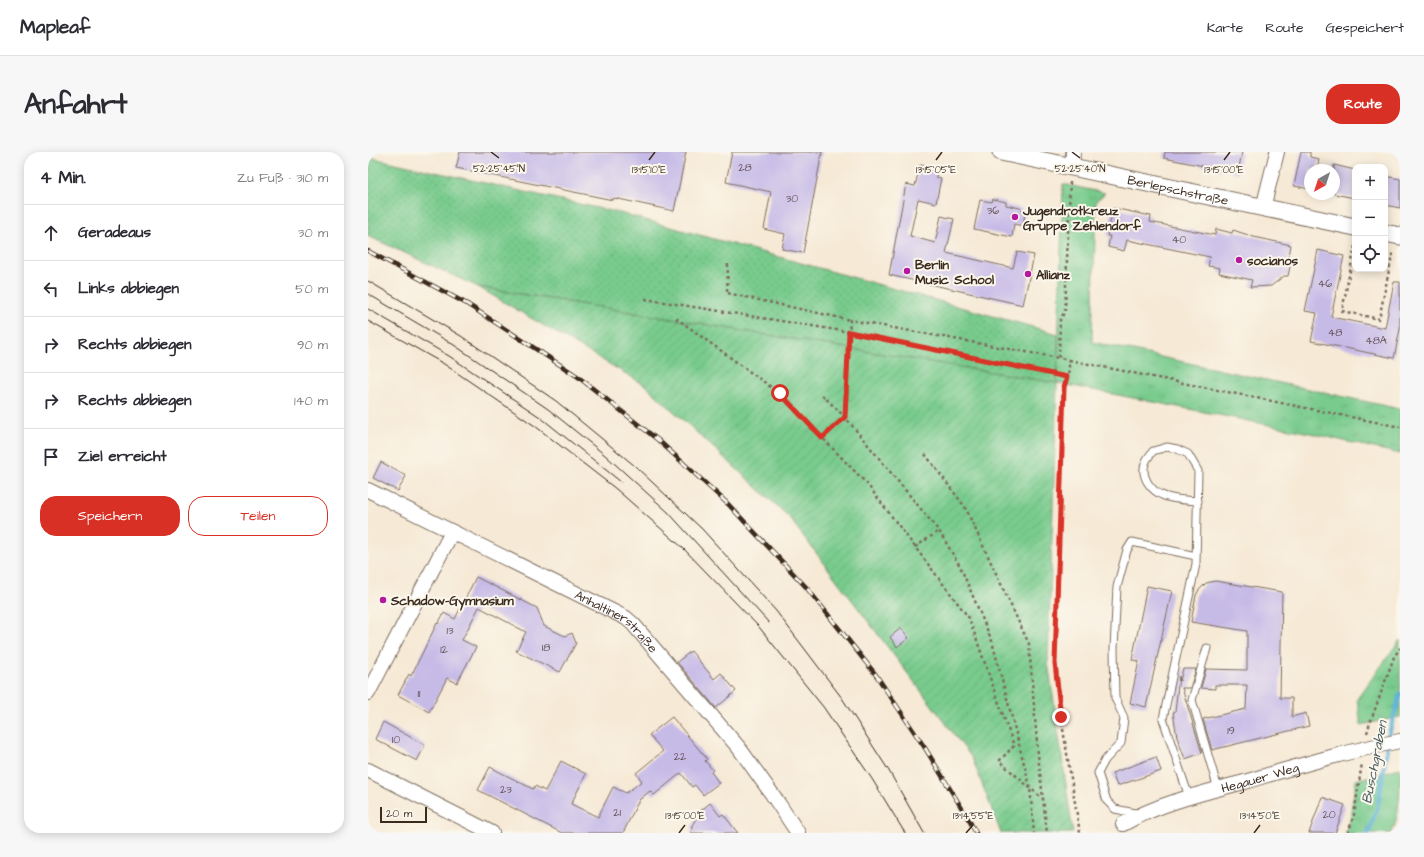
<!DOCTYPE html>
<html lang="de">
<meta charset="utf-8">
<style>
body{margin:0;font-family:"Architects Daughter",sans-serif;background:#f7f7f7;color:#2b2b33}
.controls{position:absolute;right:12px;top:12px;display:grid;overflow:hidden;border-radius:8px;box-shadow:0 2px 10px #0003}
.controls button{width:36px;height:36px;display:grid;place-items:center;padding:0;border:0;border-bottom:1px solid #e1e1e2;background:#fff;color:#2b2b33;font:20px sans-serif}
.compass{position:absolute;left:936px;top:12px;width:36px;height:36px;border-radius:50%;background:#fff;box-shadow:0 2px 10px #0003;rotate:219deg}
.scale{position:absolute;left:12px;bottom:10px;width:47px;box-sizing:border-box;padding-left:4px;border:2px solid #3b2a1e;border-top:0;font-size:11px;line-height:14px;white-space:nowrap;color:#3b2a1e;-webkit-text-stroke:3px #fbf7ec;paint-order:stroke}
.stop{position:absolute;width:12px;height:12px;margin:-9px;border:3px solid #d93025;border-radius:50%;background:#fff}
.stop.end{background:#d93025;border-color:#fff;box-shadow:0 1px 4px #0008}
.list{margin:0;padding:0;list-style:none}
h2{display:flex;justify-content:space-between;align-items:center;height:52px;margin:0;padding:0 16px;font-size:17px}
h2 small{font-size:13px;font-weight:400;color:#7c7c81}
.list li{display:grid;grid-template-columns:26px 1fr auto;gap:12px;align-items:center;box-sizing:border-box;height:56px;padding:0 16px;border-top:1px solid #e1e1e2}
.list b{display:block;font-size:15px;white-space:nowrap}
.list em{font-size:13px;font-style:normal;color:#7c7c81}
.actions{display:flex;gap:8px;padding:12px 16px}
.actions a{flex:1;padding:9px 0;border:1px solid #d93025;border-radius:16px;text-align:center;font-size:14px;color:#d93025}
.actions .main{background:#d93025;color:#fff}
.icon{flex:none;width:22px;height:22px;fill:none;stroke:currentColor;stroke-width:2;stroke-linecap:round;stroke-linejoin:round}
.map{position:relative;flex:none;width:1032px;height:681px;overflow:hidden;border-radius:16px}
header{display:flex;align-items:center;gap:24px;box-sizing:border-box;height:56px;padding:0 20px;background:#fff;border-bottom:1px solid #e1e1e2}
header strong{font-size:19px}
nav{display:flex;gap:22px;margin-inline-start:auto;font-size:14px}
.intro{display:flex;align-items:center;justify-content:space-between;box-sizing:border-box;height:96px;padding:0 24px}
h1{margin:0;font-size:28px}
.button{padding:10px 18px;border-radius:16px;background:#d93025;color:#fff;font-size:14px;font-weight:700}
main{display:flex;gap:24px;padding:0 24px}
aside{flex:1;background:#fff;border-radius:16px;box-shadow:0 2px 10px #0003}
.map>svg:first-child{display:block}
</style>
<header>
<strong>Mapleaf</strong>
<nav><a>Karte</a><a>Route</a><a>Gespeichert</a></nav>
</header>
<div class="intro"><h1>Anfahrt</h1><a class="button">Route</a></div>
<main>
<aside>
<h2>4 Min.<small>Zu Fuß · 310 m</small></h2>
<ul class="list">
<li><svg class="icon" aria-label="ahead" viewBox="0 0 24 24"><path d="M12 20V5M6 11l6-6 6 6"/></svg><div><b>Geradeaus</b></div><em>30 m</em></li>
<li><svg class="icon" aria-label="left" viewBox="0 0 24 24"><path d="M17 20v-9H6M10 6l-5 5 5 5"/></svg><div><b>Links abbiegen</b></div><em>50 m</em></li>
<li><svg class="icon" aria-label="right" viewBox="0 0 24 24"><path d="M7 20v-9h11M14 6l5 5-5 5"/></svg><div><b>Rechts abbiegen</b></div><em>90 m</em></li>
<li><svg class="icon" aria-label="right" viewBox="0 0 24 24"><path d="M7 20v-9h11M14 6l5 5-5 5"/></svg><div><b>Rechts abbiegen</b></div><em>140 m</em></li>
<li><svg class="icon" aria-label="arrive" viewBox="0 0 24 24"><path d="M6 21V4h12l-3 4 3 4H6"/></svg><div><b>Ziel erreicht</b></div></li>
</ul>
<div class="actions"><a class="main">Speichern</a><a>Teilen</a></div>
</aside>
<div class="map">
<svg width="1032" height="681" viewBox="0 0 1032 681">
<defs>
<pattern id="grass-dots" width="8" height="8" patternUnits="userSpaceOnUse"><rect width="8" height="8" fill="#78cb8d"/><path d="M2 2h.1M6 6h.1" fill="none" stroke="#69ae79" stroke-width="1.8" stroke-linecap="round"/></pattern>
<pattern id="park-tufts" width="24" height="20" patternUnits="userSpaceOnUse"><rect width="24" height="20" fill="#78cb8d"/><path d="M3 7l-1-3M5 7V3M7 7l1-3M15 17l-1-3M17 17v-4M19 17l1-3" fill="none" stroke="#69ae79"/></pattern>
<pattern id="garden-furrows" width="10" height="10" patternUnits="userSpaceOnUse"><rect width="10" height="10" fill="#78cb8d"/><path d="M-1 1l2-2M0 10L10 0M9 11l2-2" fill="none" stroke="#69ae79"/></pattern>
</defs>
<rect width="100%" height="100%" fill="#fbf7ec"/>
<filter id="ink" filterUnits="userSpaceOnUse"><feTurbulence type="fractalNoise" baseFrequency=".025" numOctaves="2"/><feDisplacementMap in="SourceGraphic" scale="8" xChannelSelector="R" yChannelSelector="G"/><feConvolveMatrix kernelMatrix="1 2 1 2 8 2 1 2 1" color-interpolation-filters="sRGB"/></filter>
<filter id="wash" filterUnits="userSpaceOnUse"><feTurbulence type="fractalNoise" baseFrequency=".012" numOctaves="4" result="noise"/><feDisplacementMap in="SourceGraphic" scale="16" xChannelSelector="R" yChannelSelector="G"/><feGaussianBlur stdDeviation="0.9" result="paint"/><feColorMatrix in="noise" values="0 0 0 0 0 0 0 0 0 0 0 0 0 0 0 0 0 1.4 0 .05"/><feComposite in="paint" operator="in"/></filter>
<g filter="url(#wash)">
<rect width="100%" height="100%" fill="#f6e9d5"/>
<!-- grass -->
<path fill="url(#grass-dots)" stroke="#5a7a56" d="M0 5 252 61 690 182 689 231 110 135 0 84Z"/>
<!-- park -->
<path fill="url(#park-tufts)" stroke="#5a7a56" d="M695 32 737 41 728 49 724 190 1032 257V302L942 281 689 231Z
M1032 488V565L993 573 989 547Z
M1032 616C1032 638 1032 661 1024 681H977L982 667 988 628Z"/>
<!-- garden -->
<path fill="url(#garden-furrows)" stroke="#5a7a56" d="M110 135 689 231 680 510 705 681H633L604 606 420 364 277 233Z"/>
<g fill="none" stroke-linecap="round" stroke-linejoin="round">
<!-- stream -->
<path stroke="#58b0d5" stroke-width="4.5" d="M1000 681 1010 654 1021 582 1032 542"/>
</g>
<g id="blocks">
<!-- building -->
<path fill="#c6bae7" d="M92 0H318L306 59 246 46 245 48 88 16Z
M364 0H454L435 101 414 97 417 82 396 77 403 40 358 30Z
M797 0H874L870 21 796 6Z
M933 0H942V5L951 7 949 18H942V37L926 34Z
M552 13 570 16 568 25 573 26 568 51 550 47 542 84 567 91 573 64 586 67 578 101 645 116 649 100 666 103 655 153 521 123 538 32 547 34Z
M966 13 987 18V46L966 42Z
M1017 24 1032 27V56L1017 53Z
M625 47 638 50V53L652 56 657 61 655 74 646 72 644 85 606 77 612 48 624 50Z
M745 56 783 64 782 70 847 83 848 77 864 81 865 78 886 85 923 93 920 110H923L920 124H916L903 134 882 135 884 128 851 121 852 116 840 114 842 105 759 88 756 99 740 95 742 84H739Z
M950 98 976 104 963 165 1017 176 1026 130H1032V177L1026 206 943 189 949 161 937 159Z
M13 310 38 324 30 339 5 326Z
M108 425 169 456 176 474 197 484 204 481 208 491 192 520 148 499 158 480 111 455 94 488 108 495 89 531 79 526 61 560 30 543 41 522 43 524 69 471 70 472 76 461 87 467Z
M847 429 914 440 912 546H924V565L938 561 941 574 844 598 835 567 878 557 879 533H847V537L833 536 838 517 879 518V479L823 470 828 443 831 438 838 431Z
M779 434 804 439 778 555 762 551 771 509 764 508Z
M533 476 541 486 529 495 522 485Z
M323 499 346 527 353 521 368 539 348 556 309 510Z
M815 517H828L822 536H814L834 601 817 607 809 585 805 560H807L811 524 812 529Z
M304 565 339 607 337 609 345 618 343 620 351 631 335 643 327 633 324 635 313 621 286 643 282 639 271 648 255 681H194L110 638 122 615 165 637 167 634 177 639 193 609 218 622 203 652 230 665 245 635 258 641 274 629 268 621 295 599 281 583Z
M15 570 57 593 49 609 7 587Z
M788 605 793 619 749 634 744 621Z
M954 645 977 653 967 681H941Z
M342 651 352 664 355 662 370 681H322L325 676H323L331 660Z"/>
</g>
</g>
<g filter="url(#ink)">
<use href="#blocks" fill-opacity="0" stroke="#7c6d5e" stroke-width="1"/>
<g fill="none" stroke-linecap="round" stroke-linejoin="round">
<defs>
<path id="service" d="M839 496 824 548 850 637
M821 645 795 567 828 412 830 319 820 302 809 297 799 295 785 299C783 302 780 305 778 309 771 324 783 339 796 344 806 348 820 348 830 349
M772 662 747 657 739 649 730 621 737 608 753 591 756 566 747 546 746 497 749 435 759 398 764 390 828 404"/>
<g id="minor">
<path d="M704 15 705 0"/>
<path d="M895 56 909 0"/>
<path id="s1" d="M0 338 258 466 265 472 371 596 404 642 430 681"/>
<path d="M0 541 84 380"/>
<path d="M0 618 124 681"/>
<path id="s2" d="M755 672C792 651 835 641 876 630 927 615 979 599 1032 589"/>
</g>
<g id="tertiary">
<path id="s3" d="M633 0 987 75"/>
<path d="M1017 81 1032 84"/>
</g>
</defs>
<!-- service casing -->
<use href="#service" stroke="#7c6d5e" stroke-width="9"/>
<!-- minor casing -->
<use href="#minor" stroke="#7c6d5e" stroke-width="16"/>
<!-- tertiary casing -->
<use href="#tertiary" stroke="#7c6d5e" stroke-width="19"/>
<!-- path -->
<path stroke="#7c6d5e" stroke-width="2.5" stroke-dasharray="3 3" stroke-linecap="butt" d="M702 30 697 159 692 168 691 206 701 208V218L696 235 687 511 693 565 712 681
M987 94 974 159 1011 167 1025 99
M360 112 359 141 482 168
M277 147 481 180 699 225
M308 166 411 241 499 332 601 466 646 594 631 609 675 647
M701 208 1032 275
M454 243 477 265 571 379 592 414 624 489 662 635 666 681
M454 286 477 265 482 168 691 206
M557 302 597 355 661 492 670 603 679 681
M547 395 571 379
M999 581 1002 571 1026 505 1032 496
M980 681 986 663 994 611"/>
<!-- service -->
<use href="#service" stroke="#fff" stroke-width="7"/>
<!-- minor -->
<use href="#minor" stroke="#fff" stroke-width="14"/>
<!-- tertiary -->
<use href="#tertiary" stroke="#fff" stroke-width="17"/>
<!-- tram -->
<path stroke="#3b2a1e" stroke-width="1" d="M0 129 93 184 188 249 267 314 334 377 408 459 474 546 521 619 556 681
M0 142 86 193 180 257 237 303 300 360 401 471
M0 157 81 204 172 265 253 330
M0 169 76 212 167 274 248 337 315 396 391 475 456 556 504 627 537 681"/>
<defs>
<path id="rail" d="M0 99 99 152 209 224 290 288 360 352 438 435 508 523 557 596 601 668 608 681"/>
</defs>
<!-- rail casing -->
<use href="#rail" stroke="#3b2a1e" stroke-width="4.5"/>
<!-- rail -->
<use href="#rail" stroke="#fbf7ec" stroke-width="3" stroke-dasharray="9" stroke-linecap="butt"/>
</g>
</g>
<g fill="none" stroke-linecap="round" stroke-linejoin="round" filter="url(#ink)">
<!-- route -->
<path stroke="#d93025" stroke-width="5" d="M412 241 454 286 477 265 481 180 699 225 696 235 687 511 693 565"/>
</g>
<!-- ticks -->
<path fill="none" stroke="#3b2a1e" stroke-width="1.5" d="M123 0 131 6M704 0 712 6M281 8 287 0M568 8 574 0M856 8 862 0M311 681 317 673M598 681 605 673M886 681 892 673"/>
<!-- markers -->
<g fill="#b5179e" stroke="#fbf7ec" stroke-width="1.5">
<circle cx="647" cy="65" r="4"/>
<circle cx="871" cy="108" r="4"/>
<circle cx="539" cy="119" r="4"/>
<circle cx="660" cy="122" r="4"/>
<circle cx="15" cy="448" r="4"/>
</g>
<g text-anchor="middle" stroke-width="4" stroke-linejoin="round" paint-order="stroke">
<!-- number labels -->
<g font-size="11" fill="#5e4e50">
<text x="377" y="19">28</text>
<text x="424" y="50">30</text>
<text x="625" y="62">36</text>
<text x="811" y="91">40</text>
<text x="957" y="135">46</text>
<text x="967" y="184">48</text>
<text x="1008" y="192">48A</text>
<text x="82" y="482">13</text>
<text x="178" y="499">18</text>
<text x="76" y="501">12</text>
<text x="51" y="545">11</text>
<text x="863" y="582">19</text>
<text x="28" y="591">10</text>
<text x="312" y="608">22</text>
<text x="138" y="641">23</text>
<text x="249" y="664">21</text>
<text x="961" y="666">20</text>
</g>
<!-- street labels -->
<g font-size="13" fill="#3b2a1e" stroke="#fbf7ec">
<text dy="5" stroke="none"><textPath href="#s3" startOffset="181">Berlepschstraße</textPath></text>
<text dy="5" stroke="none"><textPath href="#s1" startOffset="282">Anhaltinerstraße</textPath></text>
<text dy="5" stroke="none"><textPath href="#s2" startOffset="145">Hegauer Weg</textPath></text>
</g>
<!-- poi labels -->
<g font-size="13" font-weight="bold" fill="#3b2a1e" stroke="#fbf7ec" text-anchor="start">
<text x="655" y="63">Jugendrotkreuz<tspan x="655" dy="15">Gruppe Zehlendorf</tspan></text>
<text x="879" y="113">socianos</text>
<text x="547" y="117">Berlin<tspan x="547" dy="15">Music School</tspan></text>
<text x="668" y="127">Allianz</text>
<text x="23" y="453">Schadow-Gymnasium</text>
</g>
<!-- water labels -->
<g font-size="14" font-style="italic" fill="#45595e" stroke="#fbf7ec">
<text transform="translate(1006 610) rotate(-79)" y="5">Buschgraben</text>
</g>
</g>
<g font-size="10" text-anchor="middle" fill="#3b2a1e" stroke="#fbf7ec" stroke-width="4" stroke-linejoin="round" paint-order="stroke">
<text x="131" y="20">52°25'45"N</text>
<text x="712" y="20">52°25'40"N</text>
<text x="281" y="21">13°15'10"E</text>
<text x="568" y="21">13°15'05"E</text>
<text x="856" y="21">13°15'00"E</text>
<text x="317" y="667">13°15'00"E</text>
<text x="605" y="667">13°14'55"E</text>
<text x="892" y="667">13°14'50"E</text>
</g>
</svg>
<div class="controls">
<button>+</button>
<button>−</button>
<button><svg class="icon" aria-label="locate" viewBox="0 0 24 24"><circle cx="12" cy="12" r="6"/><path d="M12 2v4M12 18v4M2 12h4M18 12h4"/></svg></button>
</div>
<svg class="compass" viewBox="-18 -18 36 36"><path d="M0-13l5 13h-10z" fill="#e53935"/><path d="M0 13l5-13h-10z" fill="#7c7c81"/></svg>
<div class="scale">20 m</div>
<div class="stop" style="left:412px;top:241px"></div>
<div class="stop end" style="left:693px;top:565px"></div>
</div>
</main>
